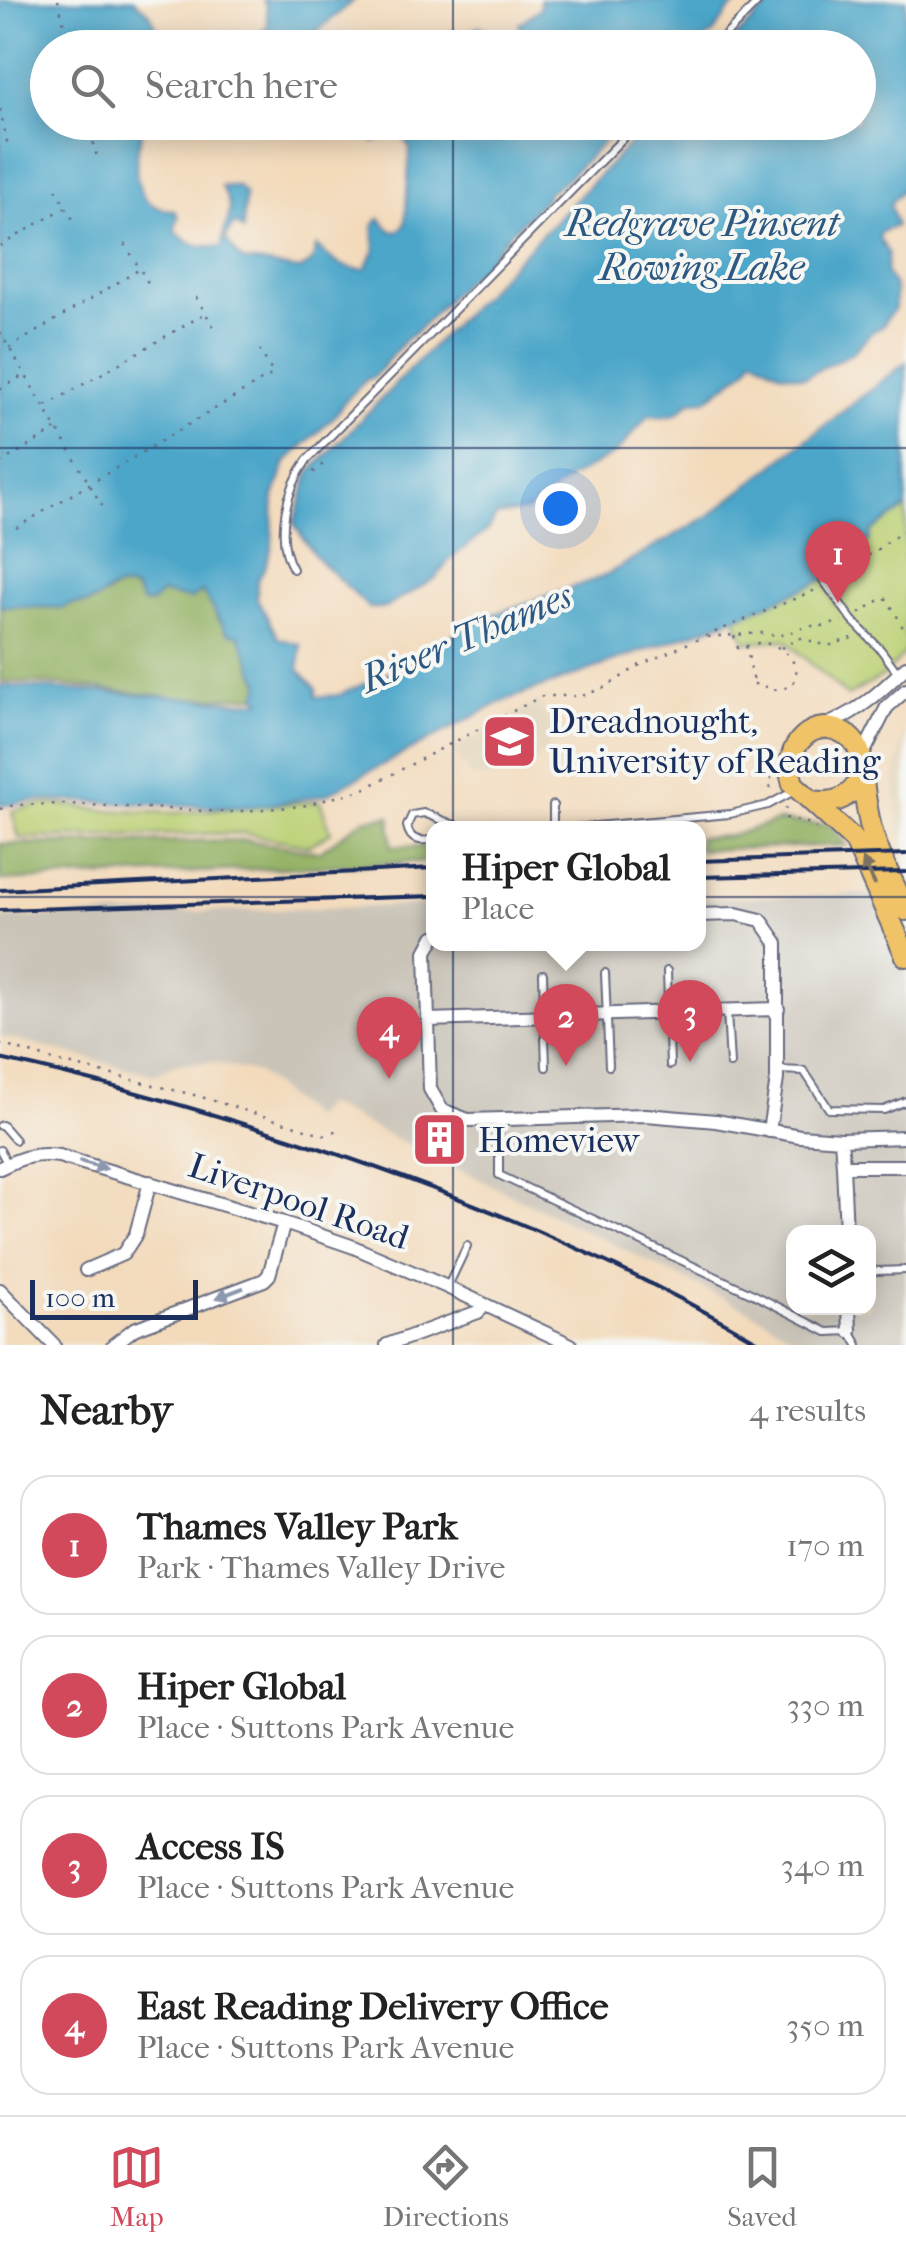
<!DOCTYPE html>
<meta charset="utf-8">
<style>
body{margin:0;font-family:"IM FELL French Canon",serif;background:#f2f2f2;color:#222}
.controls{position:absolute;right:30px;bottom:30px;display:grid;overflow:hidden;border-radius:20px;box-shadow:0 5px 25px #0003}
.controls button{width:90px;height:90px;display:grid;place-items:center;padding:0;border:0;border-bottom:2px solid #e0e0e0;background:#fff;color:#222;font:50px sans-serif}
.scale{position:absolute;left:30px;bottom:25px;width:168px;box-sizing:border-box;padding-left:10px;border:5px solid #1b2f5e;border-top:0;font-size:28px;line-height:35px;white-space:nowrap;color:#1b2f5e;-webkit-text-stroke:8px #f6f6f2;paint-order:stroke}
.you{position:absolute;left:560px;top:508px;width:35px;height:35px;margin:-25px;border:8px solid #fff;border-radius:50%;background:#1a73e8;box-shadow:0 0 0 15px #1a73e833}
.badge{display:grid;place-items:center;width:65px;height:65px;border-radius:50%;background:#d1495b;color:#fff;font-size:32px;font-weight:700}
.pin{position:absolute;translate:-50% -82px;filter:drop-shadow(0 2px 5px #0008)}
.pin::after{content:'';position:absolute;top:52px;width:35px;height:30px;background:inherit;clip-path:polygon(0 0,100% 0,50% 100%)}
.popup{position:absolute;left:426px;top:821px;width:280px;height:130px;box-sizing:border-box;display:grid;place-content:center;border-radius:20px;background:#fff;filter:drop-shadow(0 2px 8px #0005);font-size:32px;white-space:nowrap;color:#767676}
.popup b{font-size:38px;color:#222}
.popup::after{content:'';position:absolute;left:50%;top:100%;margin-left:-20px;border:20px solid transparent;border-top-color:#fff}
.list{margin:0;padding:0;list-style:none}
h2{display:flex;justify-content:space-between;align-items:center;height:130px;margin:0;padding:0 40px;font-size:42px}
h2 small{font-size:32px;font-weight:400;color:#767676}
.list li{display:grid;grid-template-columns:65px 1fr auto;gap:30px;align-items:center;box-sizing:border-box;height:140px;margin:0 20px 20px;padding:0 20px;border:2px solid #e0e0e0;border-radius:30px}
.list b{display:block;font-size:38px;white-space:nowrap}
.list p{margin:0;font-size:32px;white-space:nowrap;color:#767676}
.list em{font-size:32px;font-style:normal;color:#767676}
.icon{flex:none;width:55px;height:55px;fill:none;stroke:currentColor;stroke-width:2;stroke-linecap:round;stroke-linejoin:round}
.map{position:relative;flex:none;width:906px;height:1345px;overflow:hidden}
.search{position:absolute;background:#fff;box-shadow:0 5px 25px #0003;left:30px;right:30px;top:30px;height:110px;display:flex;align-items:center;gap:25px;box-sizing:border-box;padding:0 35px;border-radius:55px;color:#767676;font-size:38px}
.sheet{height:770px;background:#fff}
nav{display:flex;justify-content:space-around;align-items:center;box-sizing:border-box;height:140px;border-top:2px solid #e0e0e0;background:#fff;font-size:28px;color:#767676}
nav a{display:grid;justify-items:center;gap:5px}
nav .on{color:#d1495b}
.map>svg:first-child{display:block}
</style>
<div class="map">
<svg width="906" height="1345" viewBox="0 0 906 1345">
<rect width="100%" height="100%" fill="#f6f6f2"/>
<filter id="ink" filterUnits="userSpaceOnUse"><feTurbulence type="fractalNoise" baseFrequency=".01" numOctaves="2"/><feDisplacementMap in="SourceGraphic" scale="20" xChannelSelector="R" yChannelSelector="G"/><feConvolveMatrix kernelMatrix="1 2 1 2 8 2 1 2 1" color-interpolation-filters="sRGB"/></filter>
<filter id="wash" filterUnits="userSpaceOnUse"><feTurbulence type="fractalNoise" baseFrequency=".0048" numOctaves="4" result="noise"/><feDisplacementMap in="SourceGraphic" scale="40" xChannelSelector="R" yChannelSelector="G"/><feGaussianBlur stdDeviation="2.25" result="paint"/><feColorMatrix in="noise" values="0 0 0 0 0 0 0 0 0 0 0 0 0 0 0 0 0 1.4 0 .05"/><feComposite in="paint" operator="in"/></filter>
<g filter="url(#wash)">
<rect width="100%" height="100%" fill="#f3dabb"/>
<!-- built -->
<path fill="#e1d2b6" d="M538 702 559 734 539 758 502 777 471 778 453 749Z
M906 727V836L901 837 894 779Z"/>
<!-- industrial -->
<path fill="#c9c3b8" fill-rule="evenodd" d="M906 893V1345H809L752 1312 325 1104 312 1118 258 1073 212 1062 175 1064 154 1075 0 1036V918L433 905 434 944H698L699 899ZM794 1232H868V1308H794Z"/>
<!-- green -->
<path fill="#bcd074" stroke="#6c8069" stroke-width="2.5" d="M906 508V652L882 677 847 696 785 640 746 642 735 618 823 580C836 553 881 525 906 508Z
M320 801 331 832 309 846 242 833 19 838 12 811 42 804H56L103 810 173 813Z"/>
<!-- forest -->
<path fill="#95b266" stroke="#587062" stroke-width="2.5" d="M123 587 135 589 143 603H151L162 593 190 599 202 592 214 605 217 619 239 634 261 686 256 696 188 699 54 684 0 681V606L63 608C76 599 77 606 90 603 102 599 108 590 123 587Z
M390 816 392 846 433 847V861L0 881V844L245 840 319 852 363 820Z
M778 821 829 825 847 845 699 850 698 838 730 836Z"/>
<!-- water -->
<path fill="#4ca6c9" stroke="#346a94" stroke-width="2.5" d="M0 0H133L149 12 163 42 180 41 190 46 191 47 48 48V122L146 123C132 154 127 210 174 210L178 216 175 229C185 247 204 246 222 247 223 218 239 217 221 186H238L245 194 243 230 235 223 225 239 242 261C263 261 281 268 301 270L312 261 317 246C331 260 345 271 365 269L375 250 373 225 380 218 391 231 400 230 405 224 410 149C405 136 398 133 384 131L382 137 375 142 371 137 368 123H623L561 184 549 191 545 199 508 235 480 270 470 276 416 332 405 340 373 378 367 379 343 403 335 416 286 462 274 497 272 547 265 567 257 581V598L278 638 301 645 299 670 316 688V697L339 695 396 670 478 620 602 577 710 515 906 362V508L872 531 869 541 859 553 846 554 830 567 828 578 823 580 735 618 503 701 325 795 261 806 227 807 38 800 0 806V685L241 702 261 700 256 696 261 685 239 635 228 633C217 620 214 606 202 592L190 599 162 593 151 603H143L135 589C106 583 109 598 88 603 77 605 73 602 63 608L0 606Z
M263 0H354L301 45 281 48 271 44 259 47 251 44 253 38 268 27 266 5Z
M540 0H742L729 11 713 34 694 47H522L525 38 520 33 519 24 540 8Z
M774 0H906V185L890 204 896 226 879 233 880 240 888 253 886 273 895 288V309L887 317 883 326 872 332 852 353 805 377 782 373 753 357 748 368 706 400 690 401C677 417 669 418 649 415L616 453 570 478 527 511 496 516 489 529 449 560 437 577 385 608H369L315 556 294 524 310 472 650 123 858 122V48L726 47Z
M479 26 489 32 492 47H428L454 31 464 43 469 41 474 29Z"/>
</g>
<g filter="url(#ink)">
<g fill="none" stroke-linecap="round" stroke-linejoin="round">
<defs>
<path id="lane" d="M713 48 760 0
M293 569C274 537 287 488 307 460L639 122
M823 580 852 620 881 650 898 673
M553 805V828
M573 828 730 814 768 805 796 790
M434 840C420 841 410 842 407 826L412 815 424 813 462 828
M667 971 670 1065
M605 973 609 1066
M543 974 546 1067
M727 1012 730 1064
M778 1070 804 1071 829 1109 884 1110 906 1101
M499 1120V1175L755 1295 827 1332 850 1331 858 1345
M0 1126 2 1125 15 1140
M0 1150 7 1163
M868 1269 877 1271 906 1270
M448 1286 467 1246"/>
<path id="street" d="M827 725C861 710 880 692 906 667
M862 756 887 707 906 690
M698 915 736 914 761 920 777 943V1079L769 1131
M434 937 426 952 430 1089 442 1110 468 1120 646 1115 716 1121 800 1136 841 1139 906 1137
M428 1020 778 1009
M841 1139 843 1166H906
M843 1166 846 1232
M0 1168C22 1157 35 1153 59 1156L284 1223 351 1246 447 1287 571 1345
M86 1270 123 1254 136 1234 150 1182
M0 1290 54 1345
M849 1308 850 1331
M113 1345 134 1329 264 1280 269 1275 284 1223
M387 1345 478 1312 484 1305"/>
<path id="primary" d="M813 801C836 805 853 797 862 775
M906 910C893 882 877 854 870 824 867 809 864 793 863 778 861 762 863 748 848 736 816 712 780 746 793 784L855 841 906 956"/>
</defs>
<!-- lane casing -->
<use href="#lane" stroke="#676b7f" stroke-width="10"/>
<!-- street casing -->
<use href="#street" stroke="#676b7f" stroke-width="16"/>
<!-- primary casing -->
<use href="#primary" stroke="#676b7f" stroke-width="24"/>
<!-- path -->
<path stroke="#676b7f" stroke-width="2.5" stroke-dasharray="2.5 8" stroke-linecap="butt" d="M58 0 70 48
M0 109 7 142 0 147
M88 122 97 157
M68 132 105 122
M56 189 76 225
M125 244 150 286
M0 246 66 207
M196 297 215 329
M0 332 104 509
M9 348 140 269
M0 389 24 375
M46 406 206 313
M0 463 56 430
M313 471 315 472 324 463
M16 528 273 374 260 350
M834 580 906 529
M859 613 885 597 895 612 906 634
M734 636 738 648C745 647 754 643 761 643 790 643 812 681 782 689 771 692 762 683 751 684
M708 637 761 633 779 636 808 626H825L842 621
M746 646 754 682
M781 648 801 638 828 646 858 636
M775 768 768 786 775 790
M786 807V818L807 823 816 828
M0 809 14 805 67 804 229 812 302 806 362 790 542 696H582L606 687 640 665 682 646 818 589
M0 1044 60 1062 198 1096 325 1135 338 1130"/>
<!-- lane -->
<use href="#lane" stroke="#fff" stroke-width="6"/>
<!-- street -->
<use href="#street" stroke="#fff" stroke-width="12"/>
<!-- primary -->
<use href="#primary" stroke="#f1c369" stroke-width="20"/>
<!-- rail -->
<path stroke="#1b2f5e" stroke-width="4" d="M698 861 906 854
M698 877 906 872
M0 890 434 868
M0 910 434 896
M0 1059C97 1080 191 1107 285 1137 451 1190 614 1257 764 1345"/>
</g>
<!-- one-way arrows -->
<defs><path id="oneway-solid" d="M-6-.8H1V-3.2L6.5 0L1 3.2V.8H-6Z" transform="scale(2.5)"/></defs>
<use fill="#7b7263" href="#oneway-solid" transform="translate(869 872) rotate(-115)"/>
<g fill="#8d97ae">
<use href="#oneway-solid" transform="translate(93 1165) rotate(16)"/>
<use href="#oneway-solid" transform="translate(230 1293) rotate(159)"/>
</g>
</g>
<!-- grid -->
<path fill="none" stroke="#1b2f5e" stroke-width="2.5" stroke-opacity="0.55" d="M453 0V48M453 122V1345M0 448H906M0 897H906"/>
<!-- icons -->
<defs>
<symbol id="university-square" viewBox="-11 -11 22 22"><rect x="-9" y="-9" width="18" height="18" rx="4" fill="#d1495b" stroke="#f6f6f2"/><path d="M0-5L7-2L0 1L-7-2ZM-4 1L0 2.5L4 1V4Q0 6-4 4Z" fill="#fff"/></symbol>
<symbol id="building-square" viewBox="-11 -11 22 22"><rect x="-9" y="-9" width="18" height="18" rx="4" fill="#d1495b" stroke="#f6f6f2"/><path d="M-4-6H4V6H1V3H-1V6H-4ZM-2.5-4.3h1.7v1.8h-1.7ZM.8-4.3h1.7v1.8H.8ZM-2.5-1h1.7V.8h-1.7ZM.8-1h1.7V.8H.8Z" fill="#fff"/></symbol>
</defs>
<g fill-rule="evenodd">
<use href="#university-square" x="478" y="710" width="63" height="63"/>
<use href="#building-square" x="408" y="1108" width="63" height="63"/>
</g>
<g text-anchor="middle" stroke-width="8" stroke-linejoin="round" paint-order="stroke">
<!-- poi labels -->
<g font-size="35" fill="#1b2f5e" stroke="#f6f6f2" text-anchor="start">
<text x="549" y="733">Dreadnought,<tspan x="549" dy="40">University of Reading</tspan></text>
<text x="478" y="1152">Homeview</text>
</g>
<!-- street labels -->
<g font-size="35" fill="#1b2f5e" stroke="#f6f6f2">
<text transform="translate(299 1201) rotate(19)" y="12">Liverpool Road</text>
</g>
<!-- water labels -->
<g font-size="38" font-style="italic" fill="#2c5983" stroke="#f6f6f2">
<text x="702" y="236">Redgrave Pinsent<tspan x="702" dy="44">Rowing Lake</tspan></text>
<text transform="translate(466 637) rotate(-23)" y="13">River Thames</text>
</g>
</g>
</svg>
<div class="controls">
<button><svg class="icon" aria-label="layers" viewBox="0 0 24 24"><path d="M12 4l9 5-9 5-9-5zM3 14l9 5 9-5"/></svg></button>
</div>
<div class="scale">100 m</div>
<div class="you"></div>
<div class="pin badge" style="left:838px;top:603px">1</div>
<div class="pin badge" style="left:566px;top:1066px">2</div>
<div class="popup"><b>Hiper Global</b>Place</div>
<div class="pin badge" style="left:690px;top:1062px">3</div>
<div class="pin badge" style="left:389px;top:1079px">4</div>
<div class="search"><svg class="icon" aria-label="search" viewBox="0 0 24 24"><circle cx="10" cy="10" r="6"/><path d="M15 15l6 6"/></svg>Search here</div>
</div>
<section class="sheet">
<h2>Nearby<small>4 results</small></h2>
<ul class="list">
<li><span class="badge">1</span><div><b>Thames Valley Park</b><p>Park · Thames Valley Drive</p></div><em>170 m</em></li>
<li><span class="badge">2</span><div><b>Hiper Global</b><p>Place · Suttons Park Avenue</p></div><em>330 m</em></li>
<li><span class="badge">3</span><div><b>Access IS</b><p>Place · Suttons Park Avenue</p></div><em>340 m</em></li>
<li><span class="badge">4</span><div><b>East Reading Delivery Office</b><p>Place · Suttons Park Avenue</p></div><em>350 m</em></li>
</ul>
</section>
<nav>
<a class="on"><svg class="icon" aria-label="map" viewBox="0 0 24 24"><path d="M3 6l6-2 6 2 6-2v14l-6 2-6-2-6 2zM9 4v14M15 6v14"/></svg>Map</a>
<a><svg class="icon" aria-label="directions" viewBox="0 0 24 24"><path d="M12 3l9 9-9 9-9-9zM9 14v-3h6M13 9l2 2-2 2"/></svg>Directions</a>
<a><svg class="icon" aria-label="saved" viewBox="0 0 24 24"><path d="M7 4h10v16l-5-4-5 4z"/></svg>Saved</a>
</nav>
